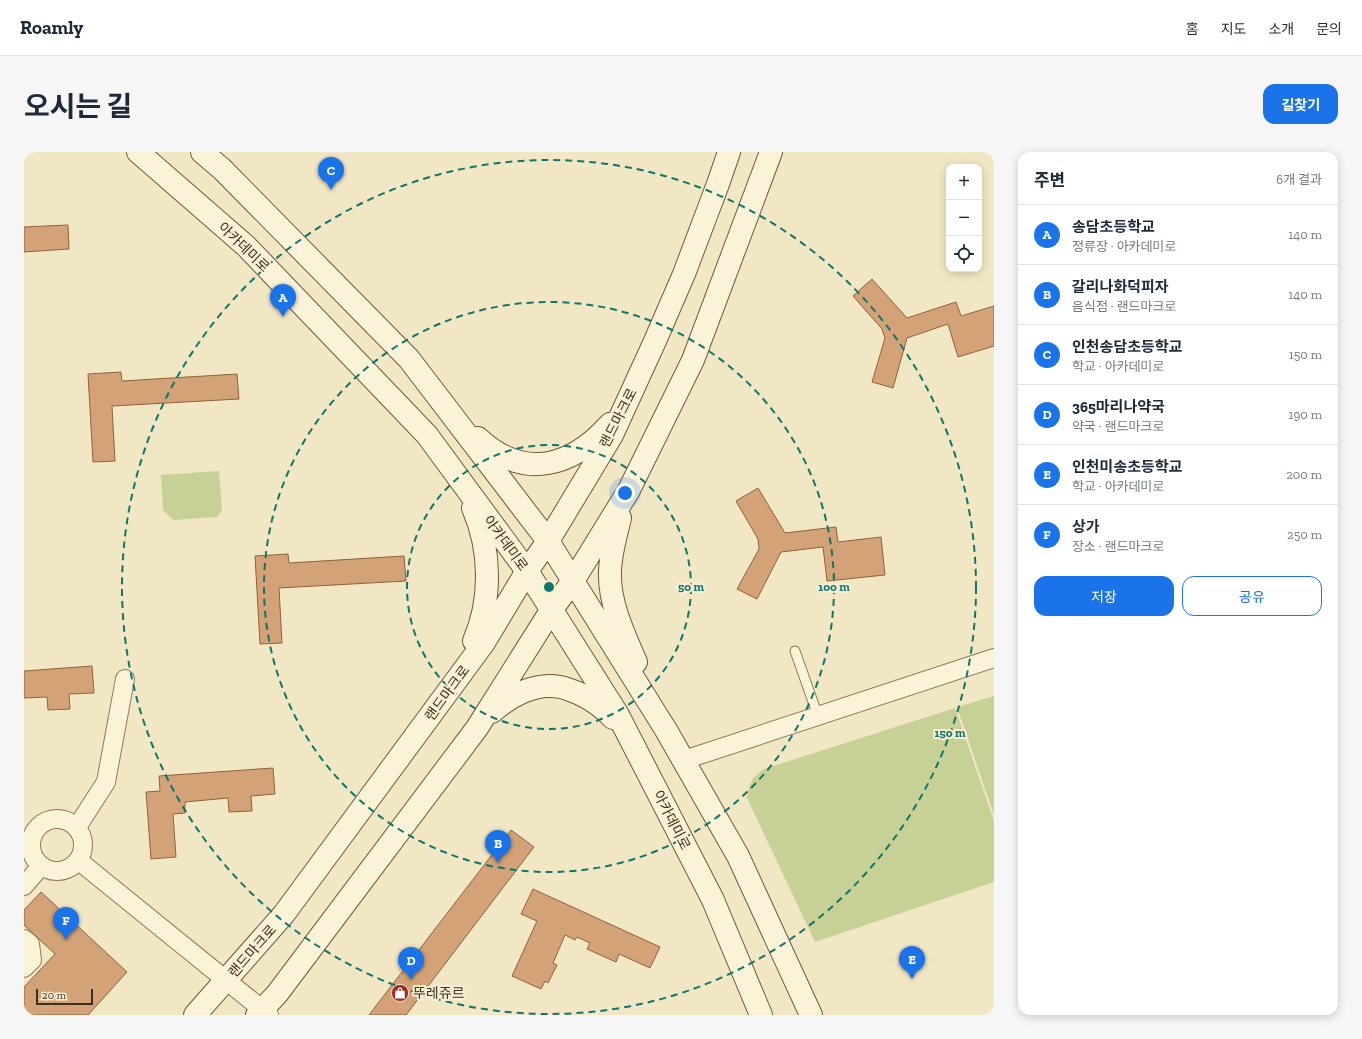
<!DOCTYPE html>
<html lang="ko">
<meta charset="utf-8">
<style>
body{margin:0;font-family:"Zilla Slab","Noto Sans KR",serif;background:#f6f6f7;color:#1f2937}
.controls{position:absolute;right:12px;top:12px;display:grid;overflow:hidden;border-radius:8px;box-shadow:0 2px 10px #0003}
.controls button{width:36px;height:36px;display:grid;place-items:center;padding:0;border:0;border-bottom:1px solid #e0e1e3;background:#fff;color:#1f2937;font:20px sans-serif}
.scale{position:absolute;left:12px;bottom:10px;width:57px;box-sizing:border-box;padding-left:4px;border:2px solid #3d2f1e;border-top:0;font-size:11px;line-height:14px;white-space:nowrap;color:#3d2f1e;-webkit-text-stroke:3px #f8f0d4;paint-order:stroke}
.you{position:absolute;left:601px;top:341px;width:14px;height:14px;margin:-10px;border:3px solid #fff;border-radius:50%;background:#1a73e8;box-shadow:0 0 0 6px #1a73e833}
.badge{display:grid;place-items:center;width:26px;height:26px;border-radius:50%;background:#1a73e8;color:#fff;font-size:13px;font-weight:700}
.pin{position:absolute;translate:-50% -33px;filter:drop-shadow(0 1px 2px #0008)}
.pin::after{content:'';position:absolute;top:21px;width:14px;height:12px;background:inherit;clip-path:polygon(0 0,100% 0,50% 100%)}
.list{margin:0;padding:0;list-style:none}
h2{display:flex;justify-content:space-between;align-items:center;height:52px;margin:0;padding:0 16px;font-size:17px}
h2 small{font-size:13px;font-weight:400;color:#747a83}
.list li{display:grid;grid-template-columns:26px 1fr auto;gap:12px;align-items:center;box-sizing:border-box;height:60px;padding:0 16px;border-top:1px solid #e0e1e3}
.list b{display:block;font-size:15px;white-space:nowrap}
.list p{margin:0;font-size:13px;white-space:nowrap;color:#747a83}
.list em{font-size:13px;font-style:normal;color:#747a83}
.actions{display:flex;gap:8px;padding:12px 16px}
.actions a{flex:1;padding:9px 0;border:1px solid #1a73e8;border-radius:12px;text-align:center;font-size:14px;color:#1a73e8}
.actions .main{background:#1a73e8;color:#fff}
.icon{flex:none;width:22px;height:22px;fill:none;stroke:currentColor;stroke-width:2;stroke-linecap:round;stroke-linejoin:round}
.map{position:relative;flex:none;width:970px;height:863px;overflow:hidden;border-radius:12px}
header{display:flex;align-items:center;gap:24px;box-sizing:border-box;height:56px;padding:0 20px;background:#fff;border-bottom:1px solid #e0e1e3}
header strong{font-size:19px}
nav{display:flex;gap:22px;margin-inline-start:auto;font-size:14px}
.intro{display:flex;align-items:center;justify-content:space-between;box-sizing:border-box;height:96px;padding:0 24px}
h1{margin:0;font-size:28px}
.button{padding:10px 18px;border-radius:12px;background:#1a73e8;color:#fff;font-size:14px;font-weight:700}
main{display:flex;gap:24px;padding:0 24px}
aside{flex:1;background:#fff;border-radius:12px;box-shadow:0 2px 10px #0003}
.map>svg:first-child{display:block}
</style>
<header>
<strong>Roamly</strong>
<nav><a>홈</a><a>지도</a><a>소개</a><a>문의</a></nav>
</header>
<div class="intro"><h1>오시는 길</h1><a class="button">길찾기</a></div>
<main>
<div class="map">
<svg width="970" height="863" viewBox="0 0 970 863">
<rect width="100%" height="100%" fill="#f2e7c4"/>
<!-- green -->
<path fill="#c7d196" d="M195 319 198 358 193 365 149 368 139 358 137 323Z
M970 544V663L933 555Z
M931 556 970 669V730L791 790 723 646C724 632 729 624 740 617Z"/>
<!-- building -->
<path fill="#d3a276" stroke="#8f623c" d="M44 73 45 97 0 100V75Z
M848 127 883 166 932 150 937 164 970 154V194L934 205 924 172 883 186 869 236 848 230 861 186 858 177 829 144Z
M97 220 98 229 213 222 215 247 88 254 91 309 69 310 64 222Z
M734 336 761 381 812 375 814 390 857 385 861 423 803 429 799 395 757 400 733 447 713 437 735 397 734 387 712 349Z
M264 402 265 411 380 404 382 429 255 436 258 491 236 492 231 404Z
M68 514 70 541 45 542 46 557 24 558 23 545 0 546V519Z
M249 616 251 642 227 644 228 659 205 660 204 646 161 650V661L149 662 152 705 127 707 122 640 136 639 135 624Z
M487 678 510 695 382 863H345Z
M509 737 636 795 626 816 595 802 592 810 563 797 566 791 553 785 551 788 541 783 529 811 533 813 524 831 521 829 517 837 488 824 513 769 497 762Z
M17 740 103 820 64 863H0V835L31 802 0 773V758Z"/>
<g fill="none" stroke-linecap="round" stroke-linejoin="round">
<defs>
<path id="lane" d="M771 499 794 564"/>
<path id="street" d="M660 608 970 506
M7 693a26 26 0 1 1 52 0a26 26 0 1 1-52 0Z
M53 675 82 630 101 527
M55 709 245 863
M0 734 17 714
M0 787 6 792 8 808 0 816"/>
<path id="secondary" d="M114 0 222 94 403 283 503 419 594 563 689 748 737 863
M178 0 198 17 385 207 524 389 642 578 714 704 787 863
M454 286C500 329 548 315 586 272
M449 356C467 398 468 447 450 489
M596 366C592 384 586 402 586 421 585 451 600 482 612 510
M468 560C486 544 511 530 536 535 542 536 548 539 554 541 567 547 579 555 589 566
M171 863 260 762 459 492 503 419 524 389 588 283 631 189 660 122 694 32 705 0
M233 863 253 842 453 576 528 457 549 429 605 338 669 208 747 0"/>
</defs>
<!-- lane casing -->
<use href="#lane" stroke="#8e7858" stroke-width="11"/>
<!-- street casing -->
<use href="#street" stroke="#8e7858" stroke-width="20"/>
<!-- secondary casing -->
<use href="#secondary" stroke="#70593b" stroke-width="24"/>
<!-- lane -->
<use href="#lane" stroke="#fbf3d8" stroke-width="9"/>
<!-- street -->
<use href="#street" stroke="#fbf3d8" stroke-width="18"/>
<!-- secondary -->
<use href="#secondary" stroke="#fbf3d8" stroke-width="22"/>
</g>
<!-- distance rings -->
<g fill="none" stroke="#0f766e" stroke-width="2" stroke-dasharray="7 5">
<circle cx="525" cy="435" r="142"/>
<circle cx="525" cy="435" r="285"/>
<circle cx="525" cy="435" r="427"/>
</g>
<!-- icons -->
<defs>
<symbol id="shop-disc" viewBox="-11 -11 22 22"><circle r="9.5" fill="#a22a23" stroke="#f8f0d4"/><path d="M-5-2.5h2.3a2.7 3.5 0 0 1 5.4 0H5L5.5 6h-11ZM-1.5-2.5h3a1.5 2.3 0 0 0-3 0Z" fill="#fff"/></symbol>
</defs>
<g fill-rule="evenodd">
<use href="#shop-disc" x="366" y="831" width="20" height="20"/>
</g>
<g text-anchor="middle" stroke-width="4" stroke-linejoin="round" paint-order="stroke">
<!-- street labels -->
<g font-size="14" fill="#3d2f1e" stroke="#f8f0d4">
<text transform="translate(220 95) rotate(44)" y="5">아카데미로</text>
<text transform="translate(594 266) rotate(-63)" y="5">랜드마크로</text>
<text transform="translate(482 391) rotate(54)" y="5">아카데미로</text>
<text transform="translate(423 541) rotate(-54)" y="5">랜드마크로</text>
<text transform="translate(648 668) rotate(63)" y="5">아카데미로</text>
<text transform="translate(228 799) rotate(-49)" y="5">랜드마크로</text>
</g>
<!-- poi labels -->
<g font-size="14" fill="#3d2f1e" stroke="#f8f0d4" text-anchor="start">
<text x="389" y="846">뚜레쥬르</text>
</g>
</g>
<circle cx="525" cy="435" r="6" fill="#0f766e" stroke="#f8f0d4" stroke-width="2"/>
<g font-size="12" text-anchor="middle" font-weight="bold" fill="#0f766e" stroke="#f8f0d4" stroke-width="4" stroke-linejoin="round" paint-order="stroke">
<text x="667" y="439">50 m</text>
<text x="810" y="439">100 m</text>
<text x="926" y="585">150 m</text>
</g>
</svg>
<div class="controls">
<button>+</button>
<button>−</button>
<button><svg class="icon" aria-label="locate" viewBox="0 0 24 24"><circle cx="12" cy="12" r="6"/><path d="M12 2v4M12 18v4M2 12h4M18 12h4"/></svg></button>
</div>
<div class="scale">20 m</div>
<div class="you"></div>
<div class="pin badge" style="left:259px;top:165px">A</div>
<div class="pin badge" style="left:474px;top:711px">B</div>
<div class="pin badge" style="left:307px;top:38px">C</div>
<div class="pin badge" style="left:387px;top:828px">D</div>
<div class="pin badge" style="left:888px;top:827px">E</div>
<div class="pin badge" style="left:42px;top:788px">F</div>
</div>
<aside>
<h2>주변<small>6개 결과</small></h2>
<ul class="list">
<li><span class="badge">A</span><div><b>송담초등학교</b><p>정류장 · 아카데미로</p></div><em>140 m</em></li>
<li><span class="badge">B</span><div><b>갈리나화덕피자</b><p>음식점 · 랜드마크로</p></div><em>140 m</em></li>
<li><span class="badge">C</span><div><b>인천송담초등학교</b><p>학교 · 아카데미로</p></div><em>150 m</em></li>
<li><span class="badge">D</span><div><b>365마리나약국</b><p>약국 · 랜드마크로</p></div><em>190 m</em></li>
<li><span class="badge">E</span><div><b>인천미송초등학교</b><p>학교 · 아카데미로</p></div><em>200 m</em></li>
<li><span class="badge">F</span><div><b>상가</b><p>장소 · 랜드마크로</p></div><em>250 m</em></li>
</ul>
<div class="actions"><a class="main">저장</a><a>공유</a></div>
</aside>
</main>
